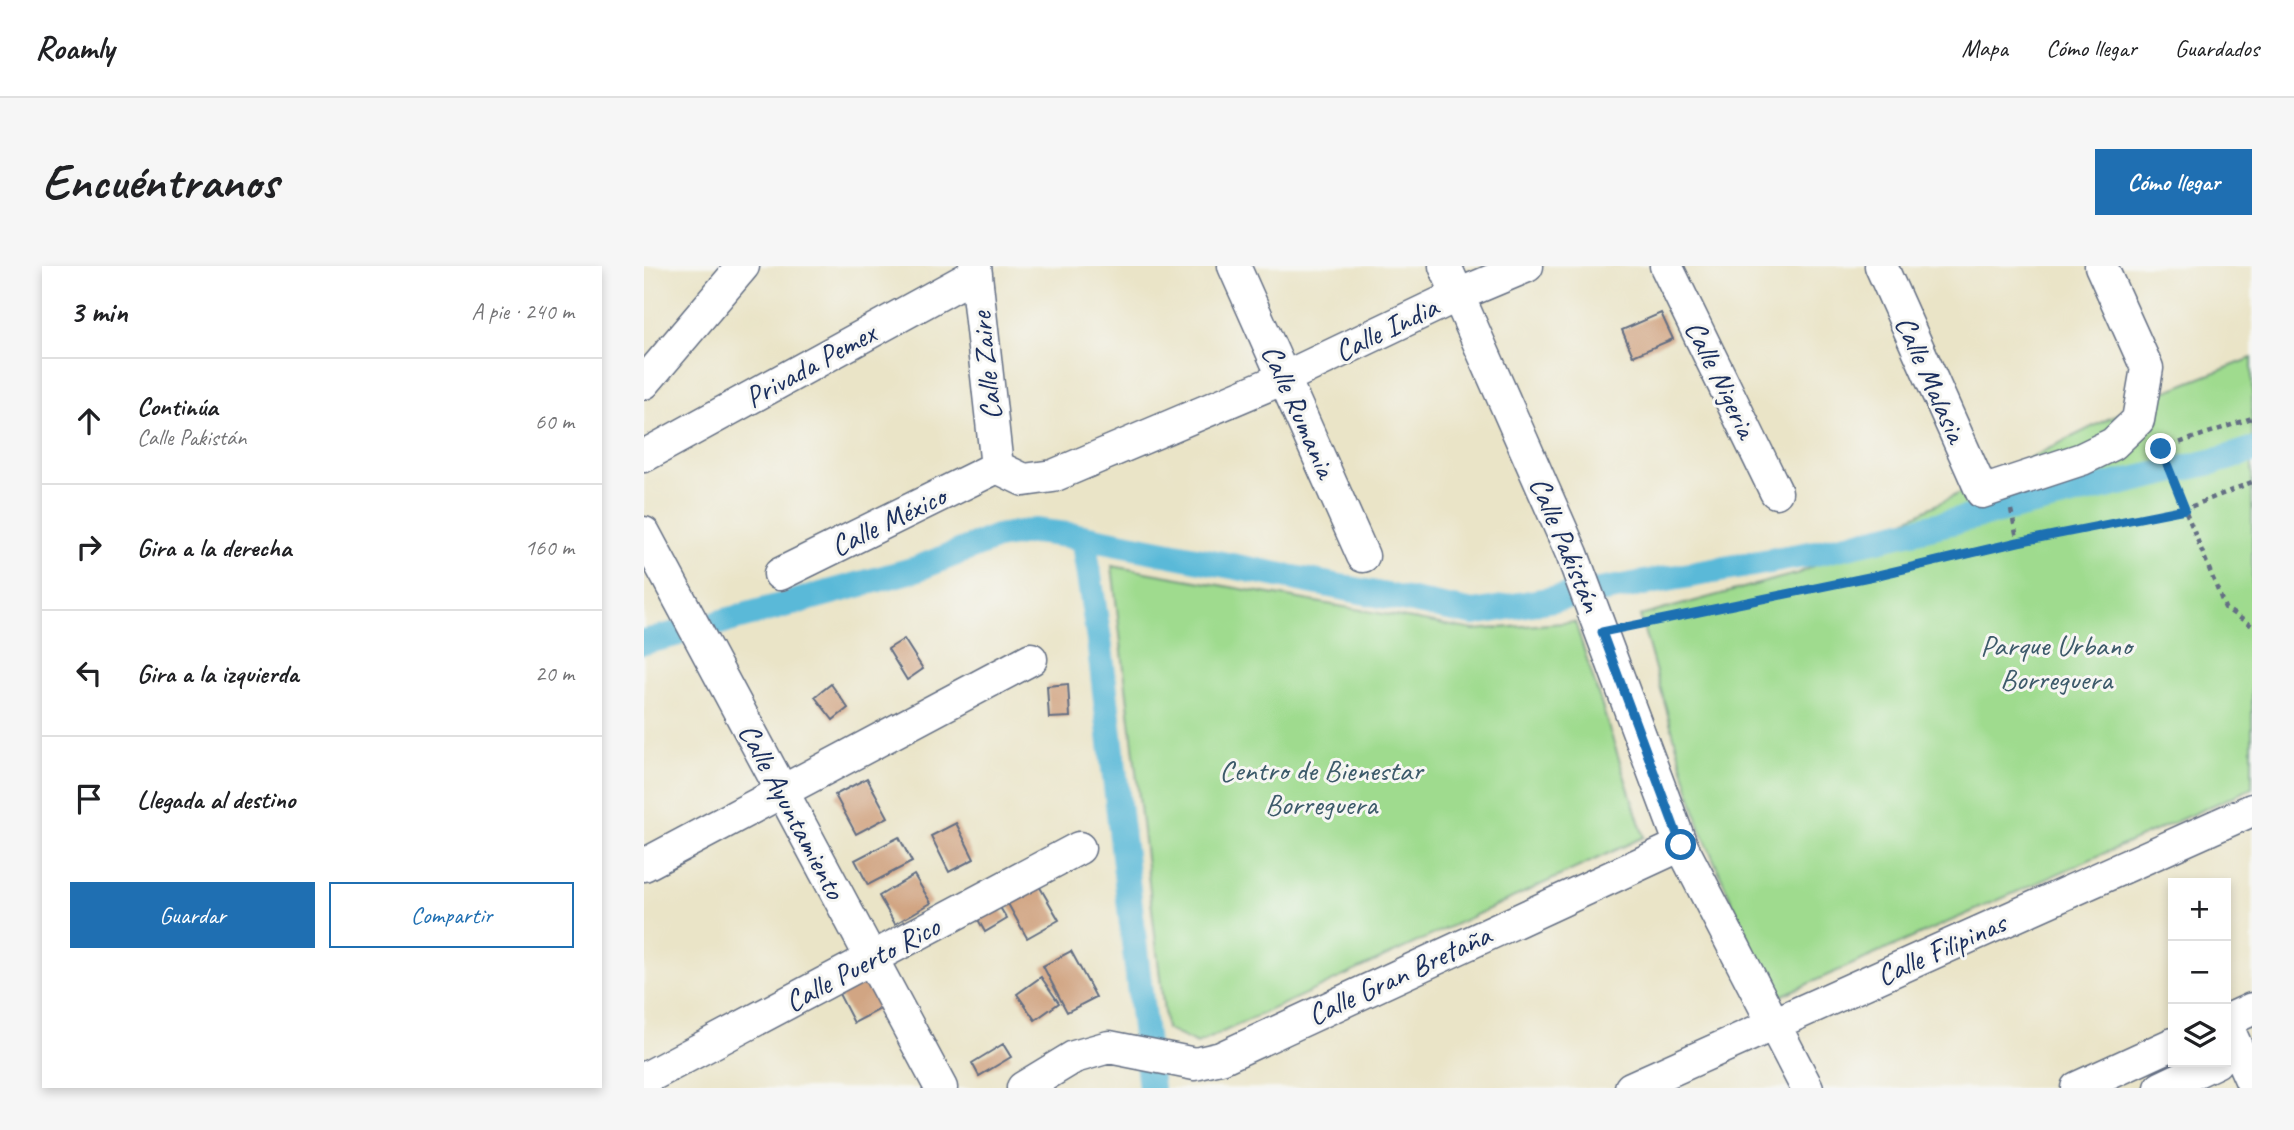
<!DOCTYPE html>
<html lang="es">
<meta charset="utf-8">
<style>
body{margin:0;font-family:Caveat,sans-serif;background:#f6f6f6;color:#202124}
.controls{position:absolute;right:21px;bottom:21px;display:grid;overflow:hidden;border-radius:0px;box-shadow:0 4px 10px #0003}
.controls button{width:63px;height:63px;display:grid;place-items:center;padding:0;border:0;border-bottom:2px solid #e0e0e0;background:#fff;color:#202124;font:35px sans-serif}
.stop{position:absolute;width:21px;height:21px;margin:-16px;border:5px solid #1f6fb2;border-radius:50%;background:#fff}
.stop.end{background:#1f6fb2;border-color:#fff;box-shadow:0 2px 7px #0008}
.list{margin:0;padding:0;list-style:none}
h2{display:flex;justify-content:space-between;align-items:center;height:91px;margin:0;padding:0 28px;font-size:30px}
h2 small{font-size:23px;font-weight:400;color:#757577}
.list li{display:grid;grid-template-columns:46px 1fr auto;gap:21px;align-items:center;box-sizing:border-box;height:126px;padding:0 28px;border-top:2px solid #e0e0e0}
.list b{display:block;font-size:26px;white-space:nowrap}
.list p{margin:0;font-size:23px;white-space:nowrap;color:#757577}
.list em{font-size:23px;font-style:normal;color:#757577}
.actions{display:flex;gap:14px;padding:21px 28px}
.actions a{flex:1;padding:16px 0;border:2px solid #1f6fb2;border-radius:0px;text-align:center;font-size:24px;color:#1f6fb2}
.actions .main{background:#1f6fb2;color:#fff}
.icon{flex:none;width:38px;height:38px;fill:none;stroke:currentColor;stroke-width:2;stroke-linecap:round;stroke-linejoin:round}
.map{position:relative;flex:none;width:1608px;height:822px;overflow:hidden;border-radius:0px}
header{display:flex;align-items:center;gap:42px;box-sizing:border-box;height:98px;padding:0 35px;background:#fff;border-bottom:2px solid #e0e0e0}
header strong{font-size:33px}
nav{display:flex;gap:38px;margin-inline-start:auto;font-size:24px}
.intro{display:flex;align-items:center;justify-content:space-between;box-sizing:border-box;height:168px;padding:0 42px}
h1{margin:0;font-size:49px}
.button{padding:18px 32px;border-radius:0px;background:#1f6fb2;color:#fff;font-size:24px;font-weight:700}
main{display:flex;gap:42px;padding:0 42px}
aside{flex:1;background:#fff;border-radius:0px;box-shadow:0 4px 10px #0003}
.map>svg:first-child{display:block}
</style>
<header>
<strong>Roamly</strong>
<nav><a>Mapa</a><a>Cómo llegar</a><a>Guardados</a></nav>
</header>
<div class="intro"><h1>Encuéntranos</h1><a class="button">Cómo llegar</a></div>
<main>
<aside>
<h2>3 min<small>A pie · 240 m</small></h2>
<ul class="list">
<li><svg class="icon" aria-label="ahead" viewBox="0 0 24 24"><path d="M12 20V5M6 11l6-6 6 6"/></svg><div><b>Continúa</b><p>Calle Pakistán</p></div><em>60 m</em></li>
<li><svg class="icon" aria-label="right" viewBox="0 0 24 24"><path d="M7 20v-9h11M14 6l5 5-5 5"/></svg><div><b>Gira a la derecha</b></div><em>160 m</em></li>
<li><svg class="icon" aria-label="left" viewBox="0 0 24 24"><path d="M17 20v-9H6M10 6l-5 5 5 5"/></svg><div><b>Gira a la izquierda</b></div><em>20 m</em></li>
<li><svg class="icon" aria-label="arrive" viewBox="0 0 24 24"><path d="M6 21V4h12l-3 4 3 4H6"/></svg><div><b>Llegada al destino</b></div></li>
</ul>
<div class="actions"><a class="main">Guardar</a><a>Compartir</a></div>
</aside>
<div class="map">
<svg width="1608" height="822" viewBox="0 0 1608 822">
<rect width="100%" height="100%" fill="#f6f6f2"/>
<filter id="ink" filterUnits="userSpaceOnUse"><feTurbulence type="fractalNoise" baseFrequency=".0143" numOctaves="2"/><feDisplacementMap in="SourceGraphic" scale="14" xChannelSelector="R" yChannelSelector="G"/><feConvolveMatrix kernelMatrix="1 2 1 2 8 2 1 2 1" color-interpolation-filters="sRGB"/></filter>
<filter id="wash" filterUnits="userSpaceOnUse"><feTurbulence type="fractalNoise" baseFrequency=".00686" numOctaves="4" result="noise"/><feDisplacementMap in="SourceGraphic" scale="28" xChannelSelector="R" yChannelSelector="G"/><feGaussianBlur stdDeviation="1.57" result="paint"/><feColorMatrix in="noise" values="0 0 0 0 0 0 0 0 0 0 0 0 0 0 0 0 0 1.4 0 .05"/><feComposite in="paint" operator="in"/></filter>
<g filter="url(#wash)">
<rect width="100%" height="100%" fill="#eae4c7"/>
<!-- green -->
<path fill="#9fdb8e" stroke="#5d8576" stroke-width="2" d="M1608 92V522L1130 733 1056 562 996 350 1155 307 1510 130Z
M468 300 830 364 931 356 1000 571 553 778 522 763Z"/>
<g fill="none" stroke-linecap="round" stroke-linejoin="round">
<!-- canal -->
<path stroke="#5ab9d8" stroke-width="26" d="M439 271 455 374 507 822
M74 357 272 303 353 271 390 265 439 271 830 347 1177 286 1580 193 1608 184
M0 376 32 368"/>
</g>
<g id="blocks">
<!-- building -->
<path fill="#d1a583" d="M1017 47 1029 73 989 90 978 64Z
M260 373 279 403 263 414 244 383Z
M187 418 204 442 189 454 171 431Z
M424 418 426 451 405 452 403 420Z
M223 512 244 551 212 568 191 529Z
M312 557 330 593 305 606 287 570Z
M255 571 268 596 224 619 211 594Z
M270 609 287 637 251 658 235 630Z
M394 618 415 654 383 672 363 636Z
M354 638 363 653 341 666 332 650Z
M427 685 452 731 423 746 399 700Z
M223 710 240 741 210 757 194 726Z
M397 711 415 737 391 754 373 728Z
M359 778 367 791 335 810 328 797Z"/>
</g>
</g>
<g filter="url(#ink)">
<use href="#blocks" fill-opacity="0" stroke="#636e83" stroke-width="2"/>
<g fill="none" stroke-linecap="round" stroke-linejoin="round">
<defs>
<path id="minor" d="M331 0 353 201
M590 0 719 290
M801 0 928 288 1037 579 1163 822
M1022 0 1132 226
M1237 0 1338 226 1438 193 1469 178 1494 154 1503 102 1457 0
M0 117 99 0
M0 190 332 8
M353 201 380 214 409 210 640 112 814 29 883 0
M0 267 297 822
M136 308 353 201
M0 599 387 393
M1582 755 1608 743
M1582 758 1608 816
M0 813 435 582
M379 822 430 791 465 781 551 798 577 792 1037 579
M987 822 1608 544
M1433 822 1529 778
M1517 822 1572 796"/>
</defs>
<!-- minor casing -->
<use href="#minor" stroke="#636e83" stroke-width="35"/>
<!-- path -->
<path stroke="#636e83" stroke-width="4.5" stroke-dasharray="5 5" stroke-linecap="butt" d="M1512 172 1581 342 1608 360
M1517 183 1608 152
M1367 244 1374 276 1541 243 1608 216
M984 360 1230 310 1374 276"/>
<!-- minor -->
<use href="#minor" stroke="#fff" stroke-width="32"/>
</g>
</g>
<g fill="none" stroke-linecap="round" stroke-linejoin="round" filter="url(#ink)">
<!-- route -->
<path stroke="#1f6fb2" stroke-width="9" d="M1037 579 958 366 1230 310 1374 276 1541 243 1517 183"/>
</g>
<g text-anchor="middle" stroke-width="6" stroke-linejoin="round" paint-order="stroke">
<!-- street labels -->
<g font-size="30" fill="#1b2f5e" stroke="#f6f6f2">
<text transform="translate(742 63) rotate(-26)" y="10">Calle India</text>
<text transform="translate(166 99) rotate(-29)" y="10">Privada Pemex</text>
<text transform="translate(342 100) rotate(-96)" y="10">Calle Zaire</text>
<text transform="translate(1077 113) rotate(64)" y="10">Calle Nigeria</text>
<text transform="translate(1287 113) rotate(66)" y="10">Calle Malasia</text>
<text transform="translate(655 145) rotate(66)" y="10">Calle Rumania</text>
<text transform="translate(244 255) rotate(-26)" y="10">Calle México</text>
<text transform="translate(922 278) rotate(67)" y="10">Calle Pakistán</text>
<text transform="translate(148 545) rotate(62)" y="10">Calle Ayuntamiento</text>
<text transform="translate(1297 683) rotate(-24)" y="10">Calle Filipinas</text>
<text transform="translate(218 698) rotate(-28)" y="10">Calle Puerto Rico</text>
<text transform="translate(755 709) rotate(-25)" y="10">Calle Gran Bretaña</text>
</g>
<!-- park labels -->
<g font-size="30" fill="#3c5a6a" stroke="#f6f6f2">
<text x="1412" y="389">Parque Urbano<tspan x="1412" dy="34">Borreguera</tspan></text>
<text x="677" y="514">Centro de Bienestar<tspan x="677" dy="34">Borreguera</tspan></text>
</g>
</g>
</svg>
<div class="controls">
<button>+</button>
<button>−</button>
<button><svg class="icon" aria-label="layers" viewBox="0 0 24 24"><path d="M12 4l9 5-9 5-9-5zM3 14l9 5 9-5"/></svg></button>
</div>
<div class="stop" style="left:1037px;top:579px"></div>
<div class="stop end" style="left:1517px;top:183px"></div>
</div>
</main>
